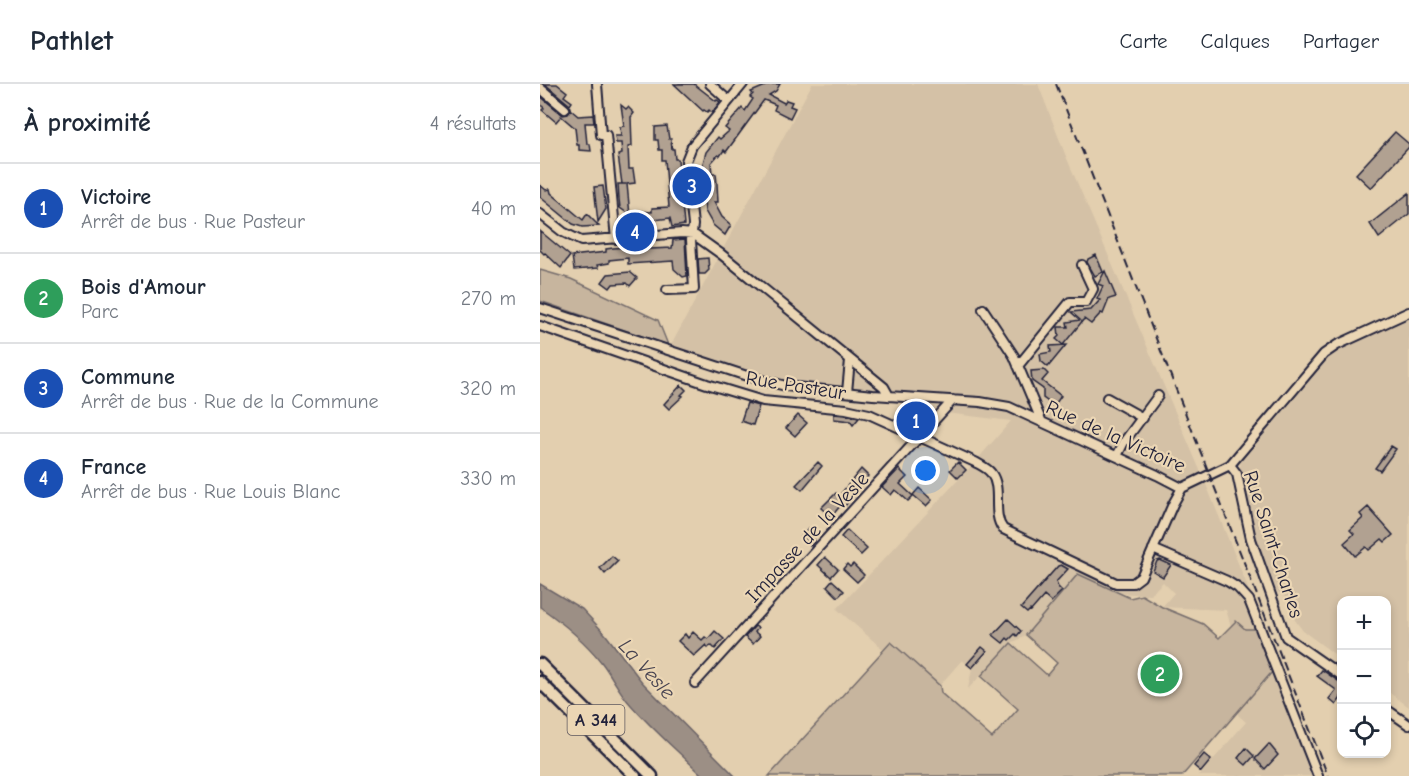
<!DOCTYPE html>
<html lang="fr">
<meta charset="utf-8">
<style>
body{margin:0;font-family:"Comic Neue",sans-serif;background:#f6f6f7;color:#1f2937}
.controls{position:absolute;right:18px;bottom:18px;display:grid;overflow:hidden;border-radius:12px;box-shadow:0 3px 9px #0003}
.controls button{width:54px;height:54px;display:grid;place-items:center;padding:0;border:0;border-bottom:2px solid #e0e1e3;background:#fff;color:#1f2937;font:30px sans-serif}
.you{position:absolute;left:386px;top:387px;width:21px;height:21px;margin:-15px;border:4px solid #fff;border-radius:50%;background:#1a73e8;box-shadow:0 0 0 9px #1a73e833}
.badge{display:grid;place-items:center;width:39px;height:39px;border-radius:50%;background:#1f6fb2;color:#fff;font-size:20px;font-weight:700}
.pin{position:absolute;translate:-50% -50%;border:3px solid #fff;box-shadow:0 2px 6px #0006}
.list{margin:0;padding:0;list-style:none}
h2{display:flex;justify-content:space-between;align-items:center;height:78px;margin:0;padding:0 24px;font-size:26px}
h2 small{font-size:20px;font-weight:400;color:#747a83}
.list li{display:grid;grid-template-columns:39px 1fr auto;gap:18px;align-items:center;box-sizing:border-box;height:90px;padding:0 24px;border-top:2px solid #e0e1e3}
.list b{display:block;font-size:22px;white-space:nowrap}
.list p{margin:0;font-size:20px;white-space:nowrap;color:#747a83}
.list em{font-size:20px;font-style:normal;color:#747a83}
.icon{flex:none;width:33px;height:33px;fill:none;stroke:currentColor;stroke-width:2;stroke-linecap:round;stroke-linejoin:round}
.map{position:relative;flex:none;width:869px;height:692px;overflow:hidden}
header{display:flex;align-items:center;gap:36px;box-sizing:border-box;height:84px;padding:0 30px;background:#fff;border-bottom:2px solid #e0e1e3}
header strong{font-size:28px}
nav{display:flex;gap:33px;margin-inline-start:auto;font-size:21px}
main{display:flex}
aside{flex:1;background:#fff}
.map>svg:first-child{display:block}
</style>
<header>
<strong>Pathlet</strong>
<nav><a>Carte</a><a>Calques</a><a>Partager</a></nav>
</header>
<main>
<aside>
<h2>À proximité<small>4 résultats</small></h2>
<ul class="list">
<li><span class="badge" style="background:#1a4fb4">1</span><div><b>Victoire</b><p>Arrêt de bus · Rue Pasteur</p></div><em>40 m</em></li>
<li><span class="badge" style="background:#2e9e5b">2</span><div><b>Bois d'Amour</b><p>Parc</p></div><em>270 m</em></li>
<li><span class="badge" style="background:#1a4fb4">3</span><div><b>Commune</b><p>Arrêt de bus · Rue de la Commune</p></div><em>320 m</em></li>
<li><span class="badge" style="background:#1a4fb4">4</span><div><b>France</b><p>Arrêt de bus · Rue Louis Blanc</p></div><em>330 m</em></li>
</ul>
</aside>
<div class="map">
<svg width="869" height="692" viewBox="0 0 869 692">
<rect width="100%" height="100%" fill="#e3cfaf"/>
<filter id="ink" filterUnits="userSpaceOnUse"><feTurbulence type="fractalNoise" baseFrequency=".0167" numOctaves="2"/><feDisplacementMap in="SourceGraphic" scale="12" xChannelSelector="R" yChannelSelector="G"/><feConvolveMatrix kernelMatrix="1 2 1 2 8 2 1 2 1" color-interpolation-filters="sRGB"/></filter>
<g filter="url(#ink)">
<!-- built -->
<path fill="#d4c1a6" d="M272 0H498L525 70 665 398 707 501 716 545 772 692H659L706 638 698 631 691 542 686 526 622 523 634 509 623 498 610 511 579 509 471 559 428 605 432 584 422 576 393 609 297 525 435 378 471 337 406 329 369 320 245 307 220 299 129 265Z
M869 235V623L847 607 846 516H802L801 575 763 547 755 536 745 513 732 504 709 444 699 388 701 378 788 275 798 267Z"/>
<!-- green -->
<path fill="#c7b59e" stroke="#746c6c" stroke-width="1.5" d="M0 186 31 195 118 236 128 261 0 217Z
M538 490 590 514 602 511 622 523 663 540 679 554 696 537 705 545H716L732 588 642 692H229L351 558 400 602 401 609 452 654 478 625 441 592 471 559 507 591 517 579 486 551Z"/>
<!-- water -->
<path fill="#9c8f85" stroke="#6b6367" stroke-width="1.5" d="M0 500 42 525 66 551 102 598 195 692H163C139 668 113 646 91 621 79 608 72 592 62 579 44 556 23 539 0 523Z"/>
<!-- building -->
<path fill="#b1a191" stroke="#22223b" stroke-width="1.5" d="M5 0H17L27 8 24 12 32 18 30 21Z
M134 0H154L176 17 177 16 180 18 172 29 169 26 167 28 164 26 163 27Z
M230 0H240L236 7 229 11 244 19 246 16 252 18 250 22 255 24 250 34 234 26 236 21 224 16 186 68 184 66 180 72 178 71 171 79 172 90H176L177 100 178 118H174L182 133 191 141 185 151 173 141 165 127 161 86 166 68 178 53 180 55 189 47 185 44 202 24 205 27 213 15 210 13 213 10 211 8Z
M0 12 23 31 28 30 31 26 38 32 53 31 54 39H45L47 60H50L51 67 39 66V61H37L35 44 21 32 16 38 2 26 4 24 0 20Z
M81 21 86 25 88 23 94 29 91 33 92 62 88 63 89 85H93L95 99 87 100 90 131 80 124 79 115 78 100H86H82L78 71 82 70 81 59H76L75 52H81L80 43 84 42Z
M127 42 129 55H131L132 65H134L135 75H138L144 141 132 143 130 134 88 139 98 127 112 128V124L129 123 125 76H122V66H119L118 56H115V43Z
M855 48 869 60V63L831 104 816 90Z
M0 101 6 106 10 105 11 109 43 136 47 130 59 142 42 143 33 140 0 113Z
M63 102 66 125 58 138 54 103Z
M869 109V130L839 154 830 140Z
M0 147 30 172 21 184 5 169 4 170 0 166Z
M145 155 147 192 143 193 134 185 133 177 88 180V174L69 176V179L57 181 58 184 34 186 32 172 66 168V165L73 164 87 163 88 166 132 164 133 156Z
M556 171 563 188 555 192 547 178 548 175Z
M168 174 169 186 165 190H159L158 175Z
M565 187 576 213 569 215 563 230 561 229 551 240 544 235 523 261 516 255 519 252 518 243H528L527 238 540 236 531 228 551 226 560 216 557 215 563 202 558 200Z
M90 188 97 194 90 202 87 199 73 200 70 204 62 198 68 190Z
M526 261 508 283 501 277 500 270 511 268 510 262Z
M504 286 508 290 502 297 521 312 514 322 503 314V305L492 297 491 287Z
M141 301 146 306 141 311 143 312 129 325 124 320Z
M207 319 219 322 213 341 201 337Z
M294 330 305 331 319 334 313 341 310 337 294 335Z
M258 331 267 339 255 352 246 344Z
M851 362 856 365 840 387 835 384Z
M278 378 282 382 262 406 256 401Z
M418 378 426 386 418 394 410 386Z
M321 385 328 392 324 399 304 423 301 421 291 433 281 424 296 409 299 412Z
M359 385 367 393 360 400 373 412 368 417 357 407 355 406 351 411 342 403Z
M379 404 392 416 386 422 373 411Z
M828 423 853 451 845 458 842 455 829 466 826 463 815 472 804 459 814 450 810 446 823 434 820 430Z
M269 444 276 451 273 455 275 457 271 462 261 453Z
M307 446 327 465 321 471 301 453Z
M72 472 78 477 65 490 60 484Z
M285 473 298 485 291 493 278 481Z
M620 476 631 481 623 493 613 487 617 477Z
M307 480 310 483 313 480 324 491 317 498 303 485Z
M521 481 528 485 516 498 518 503 522 507 511 518 504 512 491 527 490 526 487 529 481 524 518 482Z
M292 496 304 507 298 513 287 502Z
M468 535 481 547 477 552 475 550 469 556 467 554 463 559 453 551Z
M215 542 218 544 215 548 220 552 213 560 205 553Z
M175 547 184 555 175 565 171 561 168 564 166 561 154 572 138 557 145 550 148 554 153 548 162 556 165 553 168 555Z
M442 563 447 567 432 584 427 580Z
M782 586 801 599V614L796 621 789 615 796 606 777 592Z
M729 660 738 671 725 685 715 675Z
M706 664 714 672 706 681 698 674Z
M664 670 671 676 661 688 654 682Z"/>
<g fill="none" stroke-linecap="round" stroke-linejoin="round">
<defs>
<path id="minor" d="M57 0 61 51H66L76 155
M170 0 189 17
M0 4 25 25
M0 130 23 148 41 157 142 149 153 150 181 170 344 303 349 312
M127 206 154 205 151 156 153 141 146 77 152 62 203 0
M0 224 210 293 246 302 333 311 440 318 469 323 617 391 642 404 690 381 784 270 797 261 869 228
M443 225 474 272 501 336
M0 242 167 300 223 317 306 325 329 330 435 378C440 381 447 384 451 389 463 405 451 429 463 445L576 499H593L601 493 633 420 642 404
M478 282 530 218H546L553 205 542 181
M307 308 310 276
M567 314 603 334
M577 372 584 358 618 312
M690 381 697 390 711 455 746 553 802 592
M613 465 687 497 698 504 709 516 778 692
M155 599 413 316
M846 625 869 641"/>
<path id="highway" d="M0 580 112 692
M0 598 95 692"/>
</defs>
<!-- minor casing -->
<use href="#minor" stroke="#22223b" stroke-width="12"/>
<!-- highway casing -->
<use href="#highway" stroke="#22223b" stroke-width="15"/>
<!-- minor -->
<use href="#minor" stroke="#ebd6b4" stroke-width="8"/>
<!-- highway -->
<use href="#highway" stroke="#ebd6b4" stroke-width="10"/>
<!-- rail -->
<path stroke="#22223b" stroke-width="2" stroke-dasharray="9 4.5" stroke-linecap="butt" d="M516 0 788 692"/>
</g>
</g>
<g text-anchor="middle" stroke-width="4.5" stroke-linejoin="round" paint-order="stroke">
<!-- shield labels -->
<rect fill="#ebd6b4" stroke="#5e585f" stroke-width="1.5" x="27.5" y="621" width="57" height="30" rx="4.5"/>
<g font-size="18" font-weight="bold" fill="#22223b">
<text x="56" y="642">A 344</text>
</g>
<!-- street labels -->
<g font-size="20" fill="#22223b" stroke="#ebd6b4">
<text transform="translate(256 301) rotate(9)" y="7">Rue Pasteur</text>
<text transform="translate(576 352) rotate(24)" y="7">Rue de la Victoire</text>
<text transform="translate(267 453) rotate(-47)" y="7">Impasse de la Vesle</text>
<text transform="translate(734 460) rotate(72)" y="7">Rue Saint-Charles</text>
</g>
<!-- water labels -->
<g font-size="21" font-style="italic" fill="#474351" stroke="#ebd6b4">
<text transform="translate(107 585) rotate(48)" y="7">La Vesle</text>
</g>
</g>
</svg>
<div class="controls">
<button>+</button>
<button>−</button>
<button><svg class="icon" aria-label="locate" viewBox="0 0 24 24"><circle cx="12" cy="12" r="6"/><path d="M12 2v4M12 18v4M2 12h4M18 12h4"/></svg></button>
</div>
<div class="you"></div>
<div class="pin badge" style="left:376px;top:337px;background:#1a4fb4">1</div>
<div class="pin badge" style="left:620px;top:590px;background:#2e9e5b">2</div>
<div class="pin badge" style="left:152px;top:102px;background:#1a4fb4">3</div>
<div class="pin badge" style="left:95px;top:148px;background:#1a4fb4">4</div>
</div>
</main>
